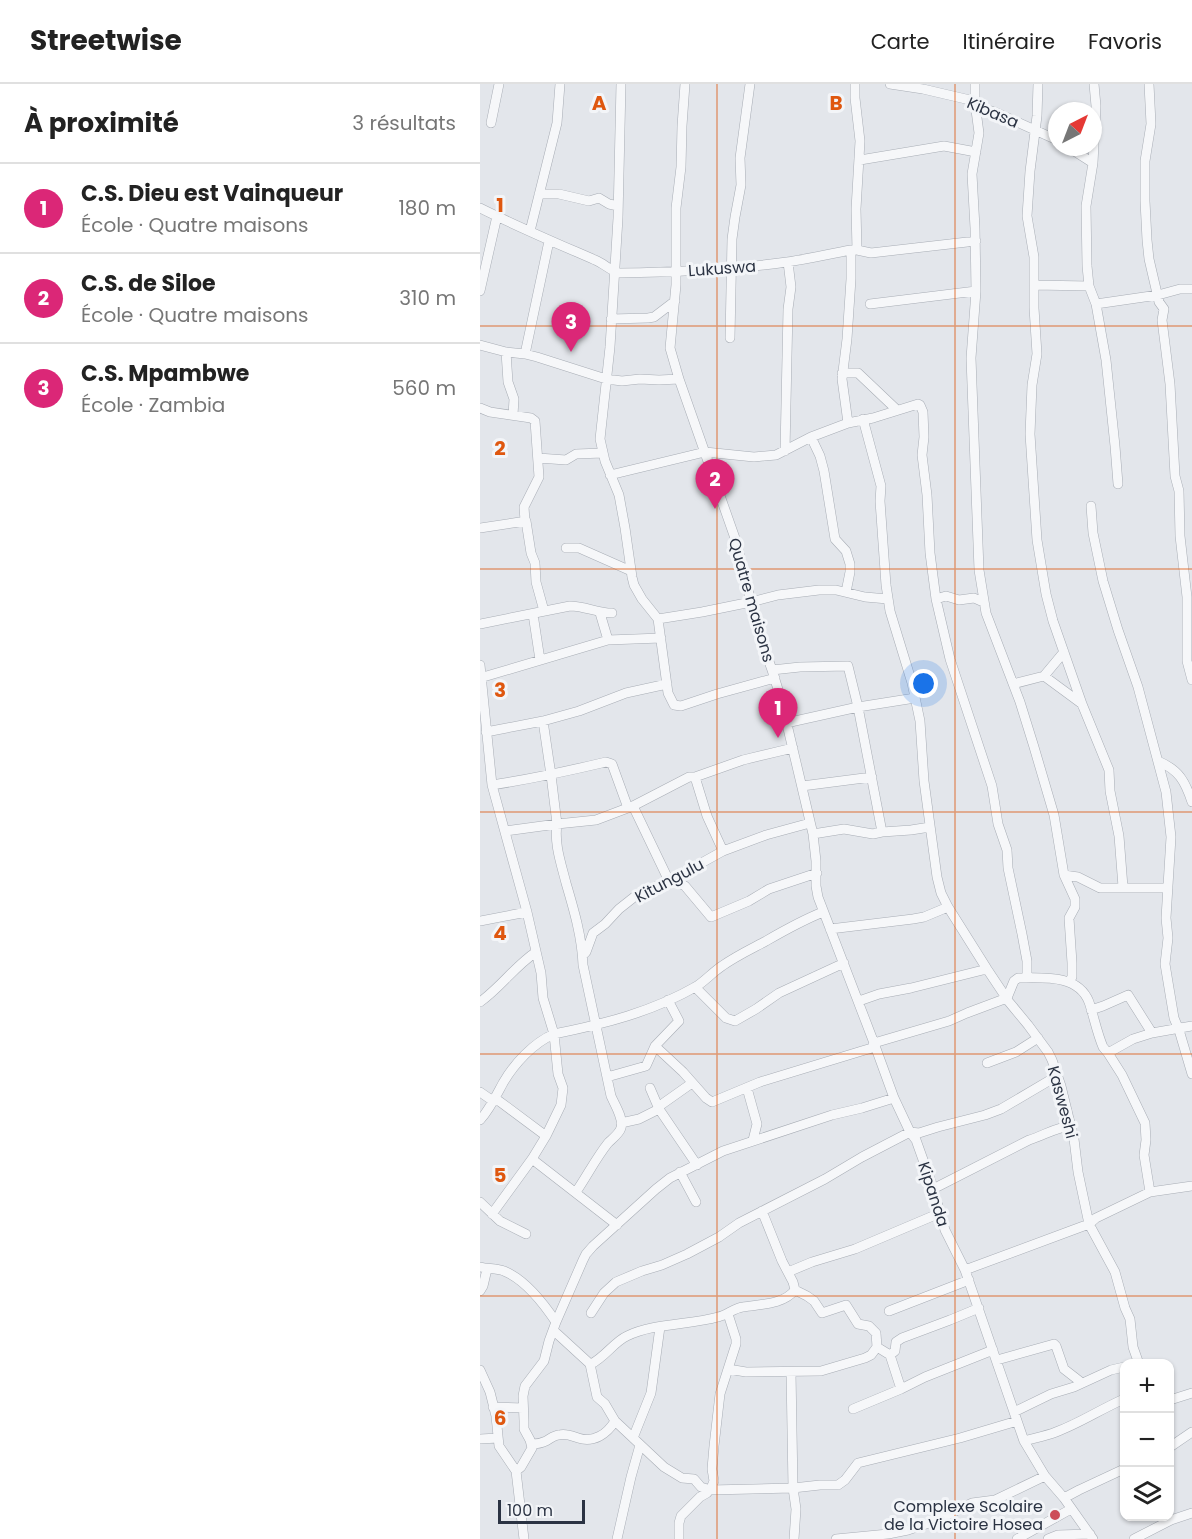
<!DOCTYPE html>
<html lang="fr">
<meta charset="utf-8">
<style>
body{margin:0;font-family:Poppins,sans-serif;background:#f6f6f6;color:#222}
.controls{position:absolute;right:18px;bottom:18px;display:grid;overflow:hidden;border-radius:12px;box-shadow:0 2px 4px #0004}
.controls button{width:54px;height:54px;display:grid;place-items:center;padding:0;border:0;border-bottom:2px solid #e0e0e0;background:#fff;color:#222;font:30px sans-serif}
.compass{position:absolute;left:568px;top:18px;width:54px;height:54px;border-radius:50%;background:#fff;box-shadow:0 2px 4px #0004;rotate:42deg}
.scale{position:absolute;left:18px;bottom:15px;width:87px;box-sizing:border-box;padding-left:6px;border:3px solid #2b3343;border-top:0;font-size:16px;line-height:21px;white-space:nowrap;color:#2b3343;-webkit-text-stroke:4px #f3f5f8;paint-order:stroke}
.you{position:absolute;left:444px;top:600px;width:21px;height:21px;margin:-15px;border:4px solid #fff;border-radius:50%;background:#1a73e8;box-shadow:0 0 0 9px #1a73e833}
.badge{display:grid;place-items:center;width:39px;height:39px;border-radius:50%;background:#db2777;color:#fff;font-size:20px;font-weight:700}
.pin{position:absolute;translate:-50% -50px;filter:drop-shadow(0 2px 3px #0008)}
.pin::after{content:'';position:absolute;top:32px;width:21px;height:18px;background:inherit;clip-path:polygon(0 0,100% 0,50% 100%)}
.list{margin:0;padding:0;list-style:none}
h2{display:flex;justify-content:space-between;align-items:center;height:78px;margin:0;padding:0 24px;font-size:26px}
h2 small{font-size:20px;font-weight:400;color:#767676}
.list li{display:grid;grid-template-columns:39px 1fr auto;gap:18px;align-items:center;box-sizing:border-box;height:90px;padding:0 24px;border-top:2px solid #e0e0e0}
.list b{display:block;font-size:22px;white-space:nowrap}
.list p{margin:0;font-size:20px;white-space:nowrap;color:#767676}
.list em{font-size:20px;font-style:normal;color:#767676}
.icon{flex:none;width:33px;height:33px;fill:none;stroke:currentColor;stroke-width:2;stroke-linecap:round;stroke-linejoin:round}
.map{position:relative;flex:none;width:712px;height:1455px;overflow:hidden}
header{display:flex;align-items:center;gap:36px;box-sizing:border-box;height:84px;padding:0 30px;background:#fff;border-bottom:2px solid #e0e0e0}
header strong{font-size:28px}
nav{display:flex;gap:33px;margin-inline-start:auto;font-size:21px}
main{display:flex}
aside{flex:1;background:#fff}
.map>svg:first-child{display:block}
</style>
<header>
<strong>Streetwise</strong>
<nav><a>Carte</a><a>Itinéraire</a><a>Favoris</a></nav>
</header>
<main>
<aside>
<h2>À proximité<small>3 résultats</small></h2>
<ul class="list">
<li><span class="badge">1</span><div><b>C.S. Dieu est Vainqueur</b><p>École · Quatre maisons</p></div><em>180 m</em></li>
<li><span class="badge">2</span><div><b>C.S. de Siloe</b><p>École · Quatre maisons</p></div><em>310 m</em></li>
<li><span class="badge">3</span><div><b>C.S. Mpambwe</b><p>École · Zambia</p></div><em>560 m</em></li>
</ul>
</aside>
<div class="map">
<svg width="712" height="1455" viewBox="0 0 712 1455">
<rect width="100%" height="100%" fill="#e3e6eb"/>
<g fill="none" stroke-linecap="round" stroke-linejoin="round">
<defs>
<path id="minor" d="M141 0 138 134 130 263 120 355 125 377 139 411 145 444 152 493 154 501 162 515 178 535 188 609 194 621 201 622 237 610 295 594
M205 0 202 42 201 83 196 124V201L190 264 199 295 256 457 278 546 292 586 301 615 333 750 336 777V802L338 813 394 959 414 1014 430 1048 436 1056 451 1098 465 1146 485 1186 544 1357 565 1392 584 1414 613 1455
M375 0V14L380 57 376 125 377 166
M410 0 443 5 490 16 501 24 515 28 577 56
M495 0V19L499 49 492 90 495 144 496 207 491 274 499 486 506 529 540 618 554 663 574 731 584 791 595 815V823L589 834 592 879V893L589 898
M558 0 557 32 550 87 547 132 554 173V224L557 270 552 301 550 350 557 456 566 510 573 537 602 620 629 686 630 707 639 752 643 803
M614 0 616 22 613 79 606 122 607 182 609 202 616 220 626 276 635 362 638 400
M669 0 671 40 665 77V117L667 156 669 175 679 218 684 225 682 236 690 300 695 392 699 407 700 452 707 513V577L712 596
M11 39 19 0
M588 63 613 79
M380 76 464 62 496 68
M59 110H79L109 117 119 114 129 120 138 122
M0 124C38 143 76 159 115 176 123 179 131 187 139 189 195 188 251 186 307 178 328 175 349 170 371 166H377L391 169 496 157
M50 147 77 39 80 0
M554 201 609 202
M0 207 17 132
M390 220 496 207
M616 220 678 211 700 205H712
M131 235 168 234 174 233 195 217
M250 254 252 155 255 133 261 101 260 74 270 0
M0 261 26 268 45 270 57 273 126 295 142 297 160 295 179 296 199 295
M26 268 28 298 34 315 33 331
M45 270 69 157
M362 289H378L417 326
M0 324 10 328 51 334 55 337 59 393 44 423 45 437
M383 335 401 402 400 417 406 501 410 527 432 599 440 637 444 697 457 793 461 809 468 823 507 885 529 918 548 941 568 968 572 976 581 1002 594 1055 598 1088 609 1140 635 1188 645 1224 650 1235 653 1263 659 1280
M368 339 362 295 367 255 371 195V166
M331 353 340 372 344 387 355 455 366 467 370 480V488L366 508
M305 367 308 225 311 203 308 178
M58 374 86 376 96 370 123 369
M130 391 225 368 274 373 296 371 331 353 368 339 393 334 438 320 440 321 443 328 444 353 442 371 447 411 450 469 456 515 470 575 512 702 518 740 527 766 528 784 542 850 547 877V894
M611 422 613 449 623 497 638 546 658 603 686 708 691 753 686 834 688 854 685 880 694 934 699 946 712 990
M0 444 46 437 51 469 55 479 56 498 64 527
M86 464H99L151 487
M456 515 466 512 479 516 494 514 503 518
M120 529 128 556
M53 530 60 576
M178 535 222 528 271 518 298 511 339 506H356L385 513 408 515
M0 540 90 522C105 522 117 529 132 529
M0 581 12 701 47 828 61 889 63 914 74 950 78 990 83 1004 81 1021 66 1052 52 1075 12 1130
M292 586 320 583 368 582 378 623 402 748
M564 592 602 620
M0 594 128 556 181 554
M533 600 564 592 584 568
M63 637 71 691 77 740C74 760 81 779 86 799 94 826 102 853 103 881L131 1012C135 1021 144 1035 141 1044 139 1050 132 1055 128 1059 116 1074 107 1092 96 1108
M306 639 378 623 435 614
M6 648 63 637 99 627 146 609 187 600
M678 677C699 686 705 697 712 718
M215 693 227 732 243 767
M12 701C51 695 88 687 126 678L132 680 148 724
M322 702 392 693
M153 722 189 797
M25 747 77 740 116 736 153 722 209 693H215L263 676 313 664
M333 750 364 745 393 750 402 748 431 746 450 743
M584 791 598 793 620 804H688
M193 796 205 802 231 833 269 817 289 805 337 789
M0 837 47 828
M350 845 433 835 444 833 468 823
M103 871 106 868 113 849 125 840 139 825 158 810 189 797 243 767 286 751 330 739
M215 903 246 934 255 937 276 925 299 909 364 879
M379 917 399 910 431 904 507 885
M0 918C21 903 35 882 56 868
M611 926 623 922 648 911 672 949
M175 962 203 988 226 1014 232 1018 280 998 385 966 392 964 394 959 469 937 487 929 527 914 534 897 538 894C563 894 598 890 609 918 614 933 617 949 623 963L628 969 642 991 665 1039 666 1056 664 1071 670 1108
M628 969 653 955 672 949 712 942
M507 979 536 968 558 954
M127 993 166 982 175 962 199 937 188 916
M170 1004 179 1025 217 1081
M267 1004 277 1040 273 1056
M0 1008 13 1017H19L66 1052
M178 1023 212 999
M0 1036C10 1025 16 1012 23 999 34 980 53 959 74 950 124 940 172 928 217 902 226 896 233 888 242 882 256 872 271 865 286 857 305 846 323 836 343 828
M141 1039 159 1035 179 1025
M52 1075 137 1141
M200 1088 216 1118
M453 1105 549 1056C563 1052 576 1043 591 1042
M0 1118 20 1137 46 1150
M0 1183C8 1185 17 1184 24 1187 44 1195 64 1220 76 1238
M485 1186 609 1140 616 1134 670 1108 712 1102
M308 1188 332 1178 375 1165 460 1129
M315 1206 327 1212 334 1217 342 1229 366 1221 378 1240 389 1242 396 1249 397 1263 410 1271 421 1305
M0 1207 3 1202 7 1185
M409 1227 489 1196
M111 1229 124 1209 136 1198 162 1187 182 1181 207 1170 239 1153 259 1139 345 1095 382 1073 430 1048 439 1049 458 1043 505 1031 521 1025 577 992
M73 1246 109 1279 111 1280C125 1273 134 1258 147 1252 174 1239 209 1241 238 1233 247 1231 254 1224 263 1223 280 1220 303 1221 315 1206L313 1198 302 1177 282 1127
M410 1271 415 1267 416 1258 422 1254 470 1236 499 1224
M517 1276 574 1260 576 1262 584 1285 602 1299
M110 1280 117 1313 125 1320 135 1337 184 1383 202 1394 214 1395 221 1403 230 1406 313 1404 340 1401H358L365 1396 378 1379 480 1354 537 1337
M248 1285 266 1288 341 1287 385 1274 391 1271 397 1263
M0 1286 10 1308 16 1332 19 1362 36 1387 44 1455
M311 1288 313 1404 316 1425 314 1455
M690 1316 712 1309
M13 1323 43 1324
M373 1325 421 1305 445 1293 513 1266
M534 1328 571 1310 594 1303 631 1286 644 1283
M153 1354 171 1309 180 1243
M0 1355 18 1354
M544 1357C555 1354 566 1352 576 1348 600 1339 621 1325 644 1315
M52 1360C57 1360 62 1359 66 1357 70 1355 74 1351 79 1351 86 1349 92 1352 98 1354 114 1359 127 1350 135 1337
M690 1363 712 1348
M36 1387 41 1383 52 1364 50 1356 44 1345V1337L43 1312 45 1302 64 1277 69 1257 76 1238 103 1176 106 1170 113 1162 176 1105 190 1094 243 1067 352 1031 382 1024 414 1014
M584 1414 599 1406 644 1385
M137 1455 151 1393 160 1361
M199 1455V1439L201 1432 220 1413 227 1409 232 1402 234 1397 232 1385 234 1362 240 1310 256 1260V1255L248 1230
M356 1455 408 1450 428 1446 455 1437 492 1419 515 1416 565 1392
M537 1455 591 1425
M568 1455 578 1451 610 1450
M654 1455 691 1436 712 1429"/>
</defs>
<!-- minor casing -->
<use href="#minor" stroke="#a8adb5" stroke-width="10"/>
<!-- minor -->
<use href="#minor" stroke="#f6f7f9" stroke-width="9"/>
</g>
<!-- grid -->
<path fill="none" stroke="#df570f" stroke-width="1.5" stroke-opacity="0.55" d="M237 0V1455M475 0V1455M0 242H712M0 485H712M0 728H712M0 970H712M0 1212H712"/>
<!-- markers -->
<circle fill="#cc4d59" stroke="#f3f5f8" stroke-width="2" cx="575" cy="1431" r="6"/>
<g text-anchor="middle" stroke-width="6" stroke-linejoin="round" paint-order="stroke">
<!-- street labels -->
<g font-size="16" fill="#2b3343" stroke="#f3f5f8">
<text transform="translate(513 28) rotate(23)" y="6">Kibasa</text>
<text transform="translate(242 184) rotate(-4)" y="6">Lukuswa</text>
<text transform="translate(272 516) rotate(74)" y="6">Quatre maisons</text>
<text transform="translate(189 796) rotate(-28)" y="6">Kitungulu</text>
<text transform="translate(583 1018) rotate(75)" y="6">Kasweshi</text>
<text transform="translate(454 1110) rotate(72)" y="6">Kipanda</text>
</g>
<!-- poi labels -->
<g font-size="16" fill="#2b3343" stroke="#f3f5f8" text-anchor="end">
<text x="563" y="1428">Complexe Scolaire<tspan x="563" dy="18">de la Victoire Hosea</tspan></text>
</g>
</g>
<g font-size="20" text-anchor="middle" font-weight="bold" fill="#df570f" stroke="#f3f5f8" stroke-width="6" stroke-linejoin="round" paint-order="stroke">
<text x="119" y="26">A</text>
<text x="356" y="26">B</text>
<text x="20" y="128">1</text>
<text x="20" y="371">2</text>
<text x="20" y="613">3</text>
<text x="20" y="856">4</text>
<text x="20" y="1098">5</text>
<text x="20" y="1341">6</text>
</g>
</svg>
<div class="controls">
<button>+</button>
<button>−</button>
<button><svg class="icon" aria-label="layers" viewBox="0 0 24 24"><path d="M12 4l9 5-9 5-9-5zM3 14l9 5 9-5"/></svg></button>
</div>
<svg class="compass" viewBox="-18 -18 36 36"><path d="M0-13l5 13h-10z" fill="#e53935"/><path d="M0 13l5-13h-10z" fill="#767676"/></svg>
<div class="scale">100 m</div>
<div class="you"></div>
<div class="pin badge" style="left:298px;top:654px">1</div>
<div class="pin badge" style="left:235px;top:425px">2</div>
<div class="pin badge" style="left:91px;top:268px">3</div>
</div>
</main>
